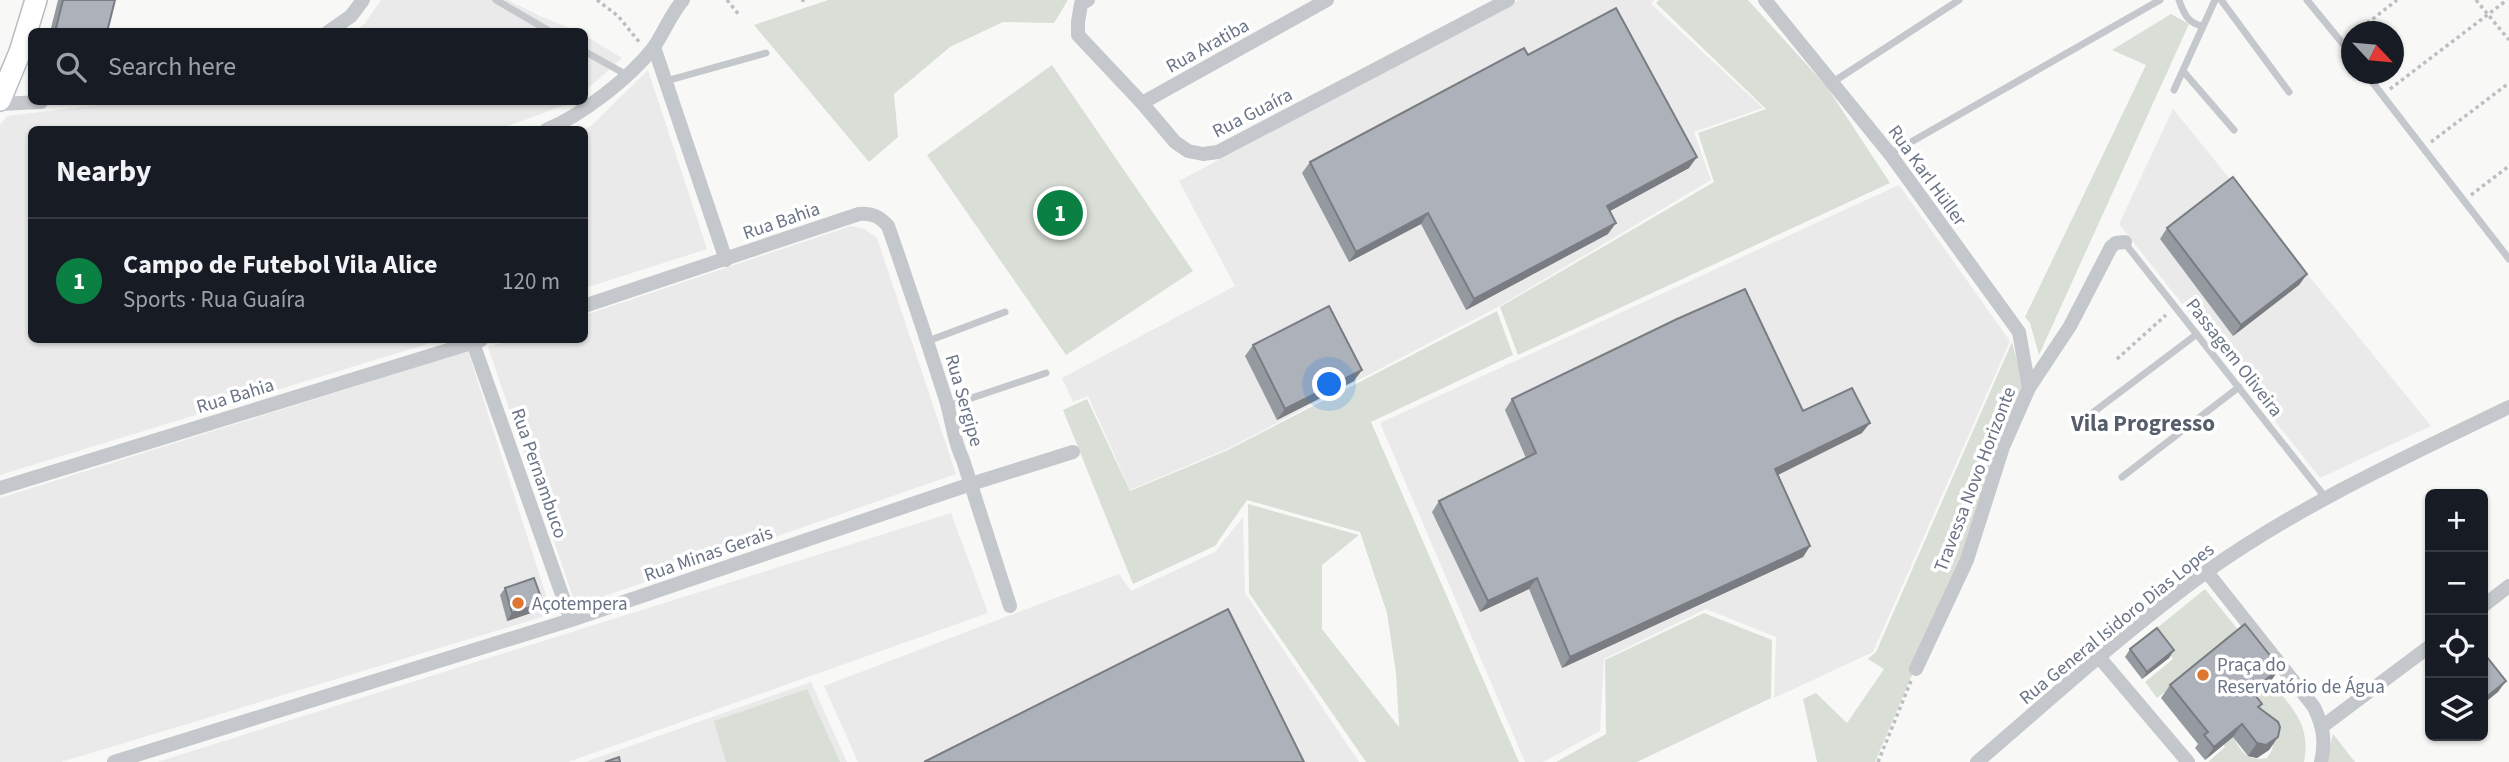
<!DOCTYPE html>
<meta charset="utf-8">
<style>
body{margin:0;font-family:"Source Sans 3",sans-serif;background:#242831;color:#f1f3f6}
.controls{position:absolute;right:21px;bottom:21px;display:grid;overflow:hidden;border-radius:10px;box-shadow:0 2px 5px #0004}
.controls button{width:63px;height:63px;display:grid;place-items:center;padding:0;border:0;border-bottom:2px solid #363941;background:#171b24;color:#f1f3f6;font:35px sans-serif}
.compass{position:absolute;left:2341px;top:21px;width:63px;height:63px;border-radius:50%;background:#171b24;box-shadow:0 2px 5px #0004;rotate:116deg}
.you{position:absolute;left:1330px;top:385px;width:24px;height:24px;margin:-18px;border:5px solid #fff;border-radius:50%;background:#1a73e8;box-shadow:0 0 0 10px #1a73e833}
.badge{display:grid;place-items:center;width:46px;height:46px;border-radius:50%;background:#0b8043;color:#fff;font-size:23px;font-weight:700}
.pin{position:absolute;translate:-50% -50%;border:4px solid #fff;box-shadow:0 2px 7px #0006}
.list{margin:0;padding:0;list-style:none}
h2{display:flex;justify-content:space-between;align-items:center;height:91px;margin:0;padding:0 28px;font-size:30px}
h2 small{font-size:23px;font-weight:400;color:#9ea1a6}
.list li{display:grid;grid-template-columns:46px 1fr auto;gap:21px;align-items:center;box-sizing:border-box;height:126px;padding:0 28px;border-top:2px solid #363941}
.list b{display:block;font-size:26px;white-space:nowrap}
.list p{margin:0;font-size:23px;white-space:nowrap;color:#9ea1a6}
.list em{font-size:23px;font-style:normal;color:#9ea1a6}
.icon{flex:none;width:38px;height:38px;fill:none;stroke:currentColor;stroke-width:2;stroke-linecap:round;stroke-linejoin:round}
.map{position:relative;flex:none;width:2509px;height:762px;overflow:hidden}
.search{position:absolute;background:#171b24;box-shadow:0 2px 5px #0004;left:28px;top:28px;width:560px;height:77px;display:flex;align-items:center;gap:18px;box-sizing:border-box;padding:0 24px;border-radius:10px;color:#9ea1a6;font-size:26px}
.panel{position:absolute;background:#171b24;box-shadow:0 2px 5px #0004;left:28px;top:126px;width:560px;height:217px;border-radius:10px}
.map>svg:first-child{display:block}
</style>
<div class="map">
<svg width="2509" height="762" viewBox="0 0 2509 762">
<rect width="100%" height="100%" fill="#f8f9f6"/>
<!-- built -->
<path fill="#e9eae9" d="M381 0H508L540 16 577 31 355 32 365 23Z
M1519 0H1654L1651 4 1763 108 1694 132 1711 180 1498 307 1229 448 1130 490 1088 396 1073 402 1062 378 1235 286 1179 181Z
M584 35 622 58 585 91H584Z
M648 70 707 249 585 288 584 129 591 126Z
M123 102H573L500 129 32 130V340H440L0 475V125L7 116Z
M2173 109 2431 426 2320 478 2119 224Z
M1899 185 2010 341 1873 652 1774 698 1776 637 1706 609 1604 659 1600 731 1543 762H1525L1380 423Z
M851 226 864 229 877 238 956 474 576 606 488 347 511 340H584L585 315Z
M468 351 552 614 61 762H0V498Z
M951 513 988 613 568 762H157Z
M1243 517 1245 593 1359 762H858L824 686 1119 574 1131 591 1215 552Z
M811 682 847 762H585Z"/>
<!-- green -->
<path fill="#d9dfd7" d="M828 0H1068L1054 23 1003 22 950 47 894 94 898 137 869 162 754 25Z
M1659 0H1748L1827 87 1890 183 1518 355 1500 307 1714 182 1698 133 1766 109 1656 3Z
M2171 14 2189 24 2039 355 2030 323 2025 317 2146 65 2112 50Z
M1052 65 1193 271 1066 355 927 155Z
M1497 311 1513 355 1371 422 1519 762H1366L1249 593 1248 504 1359 535 1322 565V629L1399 727 1396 673 1387 613 1360 532 1247 500 1215 546 1133 584 1063 410 1087 399 1130 491 1228 450Z
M2012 342 2024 387 1961 560 1875 762H1817L1803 699 1816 693 1847 723 1884 669 1868 659 1876 652Z
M2205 589 2240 632 2157 698 2145 682 2173 659 2152 632Z
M1704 613 1772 640 1771 698 1637 762H1556L1606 734 1605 660Z
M2273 684C2294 710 2311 726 2304 762H2208L2225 747 2214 731 2232 734C2240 750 2246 762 2267 758L2272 750 2274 737 2247 703Z
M807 689 840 762H726L714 721Z
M2333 734 2355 762H2326Z"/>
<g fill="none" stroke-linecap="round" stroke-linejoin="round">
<defs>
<path id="secondary" d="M0 100 20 52 36 0"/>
</defs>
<!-- secondary casing -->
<use href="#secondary" stroke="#b9bcc2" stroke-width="24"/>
<!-- path -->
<path stroke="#bcbec1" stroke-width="3.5" stroke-dasharray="3.5 3.5" stroke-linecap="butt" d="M597 0 618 16 640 43
M727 0 740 16
M803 0V2
M2476 0 2509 40
M2356 32 2397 0
M2390 89 2507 0
M2431 142 2509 83
M2471 195 2509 166
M2117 359 2166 315
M1878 762 1911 681"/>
<!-- lane -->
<path stroke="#c4c7cb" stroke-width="7" d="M496 0 551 32
M2179 0C2183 12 2188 24 2203 26
M2221 0 2289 92
M2307 0 2352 55
M584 51 627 75
M2183 71 2234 130
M2366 74 2509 259
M666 81 766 53
M1833 82 1959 0
M2174 90 2215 0
M1890 154 2160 0
M2124 242 2325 497
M928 341 1005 312
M948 406 1046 373
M2083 420 2197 334
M2122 477 2239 387"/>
<!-- street -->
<path stroke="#c4c7cb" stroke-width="14" d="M1088 0 1081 4 1078 22V35L1142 103 1175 142 1188 151 1203 154 1218 152 1508 0
M1765 0 1890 154 2019 332 2029 388
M328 32 351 16 363 0
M654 47 726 260
M1142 103 1327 0
M0 104 41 102
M546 130C582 115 630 78 654 47 664 32 671 14 683 0
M584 306 859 214C872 213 879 216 888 226 908 283 927 340 945 397 952 418 953 440 963 460L1010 606
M472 340 571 620
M0 488 481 340
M2207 572 2314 707C2323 726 2326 741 2321 762
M2483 606 2509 586
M2099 657 2188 762
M1916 669 1967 560 2003 447 2029 388 2070 326 2111 247 2116 243 2125 242
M2323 726 2430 646
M114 762 571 620 971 484 1073 452
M1977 762C2052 698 2126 630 2206 572 2300 505 2406 457 2509 407"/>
<!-- secondary -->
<use href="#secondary" stroke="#fff" stroke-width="21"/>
</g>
<!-- wall -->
<path fill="#9599a0" d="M58 0H115L107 32H50Z
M1528 55 1689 168 1610 211 1608 234 1466 310 1421 224 1349 262 1302 173 1310 162Z
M2167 228 2307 274 2299 285 2233 336 2160 239Z
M1253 345 1354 381 1277 420 1245 356Z
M1512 399 1803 411 1862 433 1778 474 1810 546 1803 557 1562 668 1529 589 1480 612 1432 512 1439 501 1526 458 1505 410Z
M505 588 537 611 507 621 500 595Z
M2130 649 2174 650 2169 658 2142 679 2125 657Z
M2271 681 2254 694 2262 704 2259 708 2278 737 2269 750 2257 758 2248 756 2233 737 2205 760 2195 748 2198 744 2161 698 2170 685Z"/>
<!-- shaded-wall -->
<path fill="#797d82" d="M1697 157 1689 168 1599 217 1607 206Z
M1428 213 1421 224 1349 262 1356 252Z
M1616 223 1608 234 1466 310 1474 299Z
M2307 274 2299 285 2233 336 2241 325Z
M1362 370 1354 381 1277 420 1285 409Z
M1870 423 1862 433 1768 480 1775 469Z
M1810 546 1803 557 1562 668 1570 657Z
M1537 578 1529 589 1480 612 1488 601Z
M543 603 537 611 507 621 512 613Z
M2174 650 2169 658 2142 679 2147 672Z
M2280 668 2271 681 2243 704 2252 691Z
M2506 681 2498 692 2483 704V700Z
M2242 724 2233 737 2205 760 2214 747Z
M2278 737 2269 750 2257 758 2248 756 2257 743Z"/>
<!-- building -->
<path fill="#adb2ba" stroke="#797d82" stroke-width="2" d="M63 0H115L107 32H55Z
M1616 8 1697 157 1607 206 1616 223 1474 299 1428 213 1356 252 1310 162 1524 48 1528 55Z
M2233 177 2307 274 2241 325 2167 228Z
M1745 289 1803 411 1852 388 1870 423 1775 469 1810 546 1570 657 1537 578 1488 601 1439 501 1536 453 1512 399 1677 319Z
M1329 306 1362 370 1285 409 1253 345Z
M534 578 543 603 512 613 505 588Z
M1228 609 1304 762H924Z
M2245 624 2280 668 2252 691 2262 704 2258 707 2278 722 2280 727 2278 737 2266 745 2257 743 2242 724 2214 747 2204 735 2208 732 2170 685Z
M2157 628 2174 650 2147 672 2130 649Z
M2483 652 2506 681 2483 700Z
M619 757 620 762H605Z"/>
<!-- markers -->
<g fill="#de7731" stroke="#fff" stroke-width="2.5">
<circle cx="518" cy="603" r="7"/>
<circle cx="2203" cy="675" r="7"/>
</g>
<g text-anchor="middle" stroke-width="7" stroke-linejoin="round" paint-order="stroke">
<!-- street labels -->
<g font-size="19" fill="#697486" stroke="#fff">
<text transform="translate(1207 45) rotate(-29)" y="7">Rua Aratiba</text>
<text transform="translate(1252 112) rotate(-27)" y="7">Rua Guaíra</text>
<text transform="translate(1928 175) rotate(54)" y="7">Rua Karl Hüller</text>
<text transform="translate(781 220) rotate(-19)" y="7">Rua Bahia</text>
<text transform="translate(2235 357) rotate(52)" y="7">Passagem Oliveira</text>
<text transform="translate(235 395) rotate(-17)" y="7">Rua Bahia</text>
<text transform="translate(965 400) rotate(74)" y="7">Rua Sergipe</text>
<text transform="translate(540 473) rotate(71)" y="7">Rua Pernambuco</text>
<text transform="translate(1974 479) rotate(-69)" y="7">Travessa Novo Horizonte</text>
<text transform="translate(708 553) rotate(-19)" y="7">Rua Minas Gerais</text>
<text transform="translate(2116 623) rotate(-39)" y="7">Rua General Isidoro Dias Lopes</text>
</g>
<!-- poi labels -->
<g font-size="19" fill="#697486" stroke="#fff" text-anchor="start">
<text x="532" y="610">Açotempera</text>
<text x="2217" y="671">Praça do<tspan x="2217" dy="22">Reservatório de Água</tspan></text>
</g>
<!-- quarter labels -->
<g font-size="23" font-weight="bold" fill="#565e6b" stroke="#fff">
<text x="2143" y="431">Vila Progresso</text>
</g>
</g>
</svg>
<div class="controls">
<button>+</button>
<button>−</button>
<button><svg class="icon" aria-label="locate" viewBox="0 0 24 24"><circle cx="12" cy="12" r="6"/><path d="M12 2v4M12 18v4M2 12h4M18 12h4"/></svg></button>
<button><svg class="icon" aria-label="layers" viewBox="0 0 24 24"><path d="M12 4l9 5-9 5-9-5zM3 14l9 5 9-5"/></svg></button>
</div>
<svg class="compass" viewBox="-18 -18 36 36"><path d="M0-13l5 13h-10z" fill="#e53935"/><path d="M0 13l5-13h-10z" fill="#9ea1a6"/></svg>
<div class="you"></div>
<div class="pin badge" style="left:1060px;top:213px">1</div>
<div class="search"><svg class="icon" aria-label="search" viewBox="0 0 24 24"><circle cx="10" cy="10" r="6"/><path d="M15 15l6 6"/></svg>Search here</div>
<section class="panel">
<h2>Nearby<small></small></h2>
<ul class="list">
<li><span class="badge">1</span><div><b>Campo de Futebol Vila Alice</b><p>Sports · Rua Guaíra</p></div><em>120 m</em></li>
</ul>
</section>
</div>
